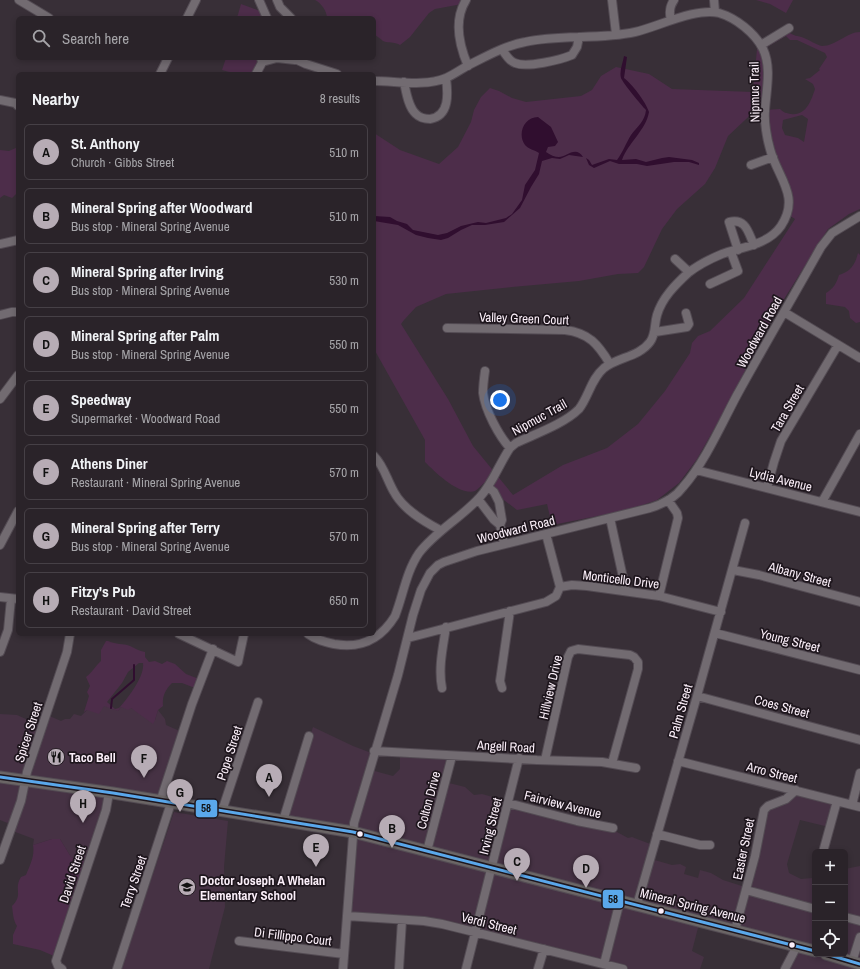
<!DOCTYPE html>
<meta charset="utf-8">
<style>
body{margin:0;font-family:"Archivo Narrow",sans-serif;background:#322b31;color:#f1f3f6}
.controls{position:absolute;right:12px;bottom:12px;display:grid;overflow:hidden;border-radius:6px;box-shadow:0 2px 6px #0003}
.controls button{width:36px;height:36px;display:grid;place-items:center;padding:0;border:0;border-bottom:1px solid #464046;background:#2a2329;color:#f1f3f6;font:20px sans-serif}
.you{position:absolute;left:500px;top:400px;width:14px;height:14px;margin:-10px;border:3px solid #fff;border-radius:50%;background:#1a73e8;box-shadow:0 0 0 6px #1a73e833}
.badge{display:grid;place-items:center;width:26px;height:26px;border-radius:50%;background:#b7acb5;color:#111;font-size:13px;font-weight:700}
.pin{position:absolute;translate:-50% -33px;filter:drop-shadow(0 1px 2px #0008)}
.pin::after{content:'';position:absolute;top:21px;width:14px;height:12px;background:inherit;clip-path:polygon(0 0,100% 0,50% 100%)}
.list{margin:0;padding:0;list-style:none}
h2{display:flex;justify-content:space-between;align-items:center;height:52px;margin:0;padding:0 16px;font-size:17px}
h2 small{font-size:13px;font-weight:400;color:#a5a4a8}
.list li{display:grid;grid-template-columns:26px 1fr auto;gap:12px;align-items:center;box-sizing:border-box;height:56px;margin:0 8px 8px;padding:0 8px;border:1px solid #464046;border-radius:6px}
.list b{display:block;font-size:15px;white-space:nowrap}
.list p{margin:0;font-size:13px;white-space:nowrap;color:#a5a4a8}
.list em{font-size:13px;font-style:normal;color:#a5a4a8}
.icon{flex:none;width:22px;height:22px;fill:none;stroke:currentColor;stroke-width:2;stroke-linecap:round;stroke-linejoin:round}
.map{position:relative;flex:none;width:860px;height:969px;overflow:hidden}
.search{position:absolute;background:#2a2329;box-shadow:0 2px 6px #0003;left:16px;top:16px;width:360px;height:44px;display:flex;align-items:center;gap:10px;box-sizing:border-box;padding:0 14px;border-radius:6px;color:#a5a4a8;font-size:15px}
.panel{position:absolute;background:#2a2329;box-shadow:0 2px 6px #0003;left:16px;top:72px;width:360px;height:564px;border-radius:6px}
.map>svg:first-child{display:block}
</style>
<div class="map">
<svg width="860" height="969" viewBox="0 0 860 969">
<rect width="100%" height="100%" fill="#382f37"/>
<!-- built -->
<path fill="#463244" d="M104 705 118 711 121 707 131 708 155 720 158 710 165 719 166 725 182 732 160 801 109 796 86 862 71 857 60 839H52L33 845 34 839 10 830V824L0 820V714L17 715 28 720 42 722 45 714 61 721 65 719H70L74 714 81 716 87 710Z
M313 727 353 746 374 754 371 770 393 776 400 769V755L450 757 445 782 465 787 474 795 482 794 507 801 559 817 617 832 628 838 632 837 637 839 653 845 651 859 672 865 680 864 686 867 684 874 698 878 700 870 711 873 723 880 745 887 761 813 790 792 834 802 829 827 800 820 787 864 789 873 801 879 812 878 815 876V954H845V869L860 866V969H787L799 950 699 924 692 951 704 957 700 969H616L440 925 346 916 353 838 283 817Z
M174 812 228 821 224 867 225 907 209 969H121Z"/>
<!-- green -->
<path fill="#4d2d4a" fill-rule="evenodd" d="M315 0H464L462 4 435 9 429 13 410 37 400 45C395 42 391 43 386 42 381 41 379 36 374 35V18H327C327 11 321 3 315 0Z
M756 0H793L786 13 770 4Z
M241 4 260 11 262 18H237Z
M788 31C794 37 797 35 804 38 810 40 816 45 822 46 836 46 847 32 860 32V209L849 214 828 229 774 315 722 415 697 459 679 483 657 500 628 510 552 525 547 504 517 510 500 497 484 483C482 485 478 489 475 491 459 496 435 472 425 462V440L374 349V133L400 150 439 164 458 147 471 122 474 110 481 97 490 88 499 91 512 98 526 102 581 96 592 90 601 76 616 67 649 74 672 89 753 92 757 49ZM786 36 790 40H797L825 53 827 57 819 69 820 70 810 78 805 79 813 84 815 89C811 101 806 116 791 114 786 113 784 113 780 109L765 110 788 203 787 214 795 219 744 298 710 331 698 336 692 343 690 353 665 391 638 424 607 448 563 465 513 495 473 446 448 399 401 324 404 320 416 307 446 294 512 287 579 281 618 274 638 273 644 267 662 229 677 209 705 184 715 168 728 136 761 105 771 100V65L767 47ZM802 115 808 119 804 142 798 138 785 135 782 128 783 120Z
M226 58H257V61L261 74H237L222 70Z
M18 147V192L12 198 4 195 0 198V150L9 151Z
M858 253 860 255V322L856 323 850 318 849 311 845 307 826 304V293C834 288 836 284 839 275 851 271 855 265 858 253Z
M106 641H108C117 645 122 643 130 646 135 648 139 651 145 652V657L149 662 155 661 162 664 167 661 175 664 186 674 199 679 195 688 182 683H172C165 690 162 697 163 706L158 710 155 720 153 724 131 708 128 710 121 707 118 711 104 706 99 714 87 710 84 712 89 696 87 692 90 686 86 677C93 672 95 666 101 661V650ZM139 663H143C145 676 128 698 119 708L115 709 107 702 122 683 128 672Z
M52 839H60L71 857 86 862 54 956 40 950 13 944V935L17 926C13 920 13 913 12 906 24 894 13 890 21 877L26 875C30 865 35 856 33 845Z"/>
<!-- water -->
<path fill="#300e2f" d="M624 56 627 57 624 78C632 84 646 102 649 112 646 130 628 143 622 160L636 159 646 162 662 158 669 157 692 160 699 163V165L689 162H674L647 166 637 164H619L610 161 594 168 589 165 586 158 589 160 592 165 609 159 617 160C623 152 626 143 631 135 637 127 645 121 646 110 641 105 623 83 621 78 619 71 623 63 624 56Z
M538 117 551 127 558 142 555 146 548 147 546 152C550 155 555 157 559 157 566 157 576 145 583 157L569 155 560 159 552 158 542 161 539 174 531 187 520 208 504 222 485 225H472L461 230 448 238 441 240 428 238 416 235 398 225 374 221V216L390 217 397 221 407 224 413 230 438 235 447 233 461 226 478 222 486 223 506 218 512 214 522 200 525 185 535 170 539 153C535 150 528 149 525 145 517 134 524 117 538 117Z"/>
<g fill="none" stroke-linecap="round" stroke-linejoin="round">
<!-- stream -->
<path stroke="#300e2f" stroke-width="2" d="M111 708 112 699 134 680V665"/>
<defs>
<path id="minor" d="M19 0 49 18
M259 0 267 18
M277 0 280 7 291 18
M466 0C453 21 459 45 468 66
M612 0 616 34
M714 0 715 12
M187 18 196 0
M671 20C669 13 669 7 674 0
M761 45 789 28
M502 49C505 54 509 61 515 63 527 68 560 60 572 55L577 47 579 37
M261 58 262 62 277 58 295 60
M293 58 306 64 337 74
M160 74 168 58
M256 74 264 59
M404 82C406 91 408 107 416 114 419 117 425 119 430 119 450 116 448 93 446 78
M0 100 15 103 18 106
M751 165 773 157
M0 244 18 240
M738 250 729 222C746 218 748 232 754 245
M675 259 689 272
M710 284 738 271 731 252
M784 312 860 358
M0 315 12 312H18
M447 328 565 330C589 333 598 344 610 364
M655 332 687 327 689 324 686 313
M485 371C484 378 483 386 483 393 485 410 499 436 510 448
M0 399 18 375
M374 456C384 466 387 480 394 492 403 509 423 521 440 530
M696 470 860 512
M488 487 494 492 499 502 502 520 500 525 504 544
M767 488 774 462 781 441 838 345
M478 499 494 520 500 525
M822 502 860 434
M610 518 626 591
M546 534 560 587
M0 545 18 511
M733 570 759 575 860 602
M560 587 572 585 587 586 659 596 721 612
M659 596 678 518 677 513 668 500
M0 597 18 599
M715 633 860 670
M179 634 238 662 244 634
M308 634C316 640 325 642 334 644 361 649 381 639 395 616 403 596 406 572 419 553 436 531 461 518 480 497 493 483 499 464 510 448L516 443C535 434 564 424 579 409 589 396 591 379 604 368 618 357 639 357 650 342 656 334 654 325 657 315 662 298 675 285 688 273 698 265 710 259 722 254 742 247 768 245 781 226 801 196 777 177 770 149 767 139 764 121 765 111 766 91 772 68 763 49 755 33 736 18 719 13 697 7 657 27 635 32 599 40 560 34 525 42 504 46 485 57 467 66 460 70 453 75 446 78 424 87 397 81 374 81
M408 638 546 602 556 596 560 587
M0 652 8 630 11 599
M442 688C438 668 443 647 446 627
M502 688 500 681 510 611
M697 696 860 740
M374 751 537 760 602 762 636 768
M545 760 568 657 571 651 578 649 630 655 634 657 638 662V669L612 763
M678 761 860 807
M160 802 192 704 213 649
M508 803 577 821 613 828
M852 805 860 773
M222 811 258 702
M283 821 309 736
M657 834 700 845H710
M427 851 452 756
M823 852 837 801
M0 860 21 801 27 772 67 652 70 634
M746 890 815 909
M637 905 697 696 745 523
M347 916 424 921 442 924 623 969
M845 917 860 921
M735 930 755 856 764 810 768 806 786 799 796 790
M239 941 344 954
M852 962 860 937
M604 964 620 901
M62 969 58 966 56 961 106 810 109 793
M117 969 171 803
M343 969 354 823 398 675 413 615 421 590 430 573 438 565 444 562 477 551 650 508C663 504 675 498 683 487 705 462 721 425 737 395 764 346 793 297 821 247L832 233 860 216
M399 969 402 920
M466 969 519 758
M538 969 544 949
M785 969 797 946"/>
<path id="major" d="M0 777 113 793 353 832 815 951
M826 954 860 964"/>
</defs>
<!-- minor casing -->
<use href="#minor" stroke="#534b53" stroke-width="10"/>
<!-- major casing -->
<use href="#major" stroke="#534b53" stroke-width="13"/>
<!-- minor -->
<use href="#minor" stroke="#726b71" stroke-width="8"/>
<!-- major -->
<use href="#major" stroke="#6b6666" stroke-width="11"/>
<defs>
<path id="bus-1" d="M0 777 113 793 353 832 815 951
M826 954 860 964"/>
</defs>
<!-- bus-1 casing -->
<use href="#bus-1" stroke="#1e161d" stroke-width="6"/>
<!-- bus-1 -->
<use href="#bus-1" stroke="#5aa8eb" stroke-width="3"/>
</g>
<!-- icons -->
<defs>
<symbol id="restaurant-disc" viewBox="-11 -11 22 22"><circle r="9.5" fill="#b7acb5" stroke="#1e161d"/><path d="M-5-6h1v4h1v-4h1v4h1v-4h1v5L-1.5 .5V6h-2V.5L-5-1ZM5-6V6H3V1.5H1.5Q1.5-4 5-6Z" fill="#111"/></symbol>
<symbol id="school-disc" viewBox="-11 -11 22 22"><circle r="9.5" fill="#b7acb5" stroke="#1e161d"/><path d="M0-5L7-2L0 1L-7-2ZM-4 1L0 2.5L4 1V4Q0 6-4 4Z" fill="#111"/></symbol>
</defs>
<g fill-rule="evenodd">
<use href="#restaurant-disc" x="46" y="747" width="20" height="20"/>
<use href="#school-disc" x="177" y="877" width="20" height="20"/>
</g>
<!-- markers -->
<g fill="#fbeff9" stroke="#1e161d" stroke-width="1.5">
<circle cx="360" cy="834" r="3.5"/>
<circle cx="661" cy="911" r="3.5"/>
<circle cx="792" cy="945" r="3.5"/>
</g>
<g text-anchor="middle" stroke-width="3.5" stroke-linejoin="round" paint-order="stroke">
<!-- street labels -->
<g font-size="13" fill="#fbeff9" stroke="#1e161d">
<text transform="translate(754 92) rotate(-91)" y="5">Nipmuc Trail</text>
<text transform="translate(524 318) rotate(2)" y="5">Valley Green Court</text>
<text transform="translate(759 332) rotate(-61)" y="5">Woodward Road</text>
<text transform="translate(787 408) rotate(-60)" y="5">Tara Street</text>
<text transform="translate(539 417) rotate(-29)" y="5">Nipmuc Trail</text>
<text transform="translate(781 479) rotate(14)" y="5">Lydia Avenue</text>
<text transform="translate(516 529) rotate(-14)" y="5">Woodward Road</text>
<text transform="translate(800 574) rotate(15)" y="5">Albany Street</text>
<text transform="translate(621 579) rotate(7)" y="5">Monticello Drive</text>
<text transform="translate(790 640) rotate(14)" y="5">Young Street</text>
<text transform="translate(550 687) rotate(-77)" y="5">Hillview Drive</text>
<text transform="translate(782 706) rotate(15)" y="5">Coes Street</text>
<text transform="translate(680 711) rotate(-74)" y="5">Palm Street</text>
<text transform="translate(28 732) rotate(-72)" y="5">Spicer Street</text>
<text transform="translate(506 746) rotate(3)" y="5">Angell Road</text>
<text transform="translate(229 753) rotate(-72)" y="5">Pope Street</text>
<text transform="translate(772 772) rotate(14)" y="5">Arro Street</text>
<text transform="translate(428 800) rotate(-75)" y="5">Colton Drive</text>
<text transform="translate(563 804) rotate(14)" y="5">Fairview Avenue</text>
<text transform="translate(490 826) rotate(-76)" y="5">Irving Street</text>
<text transform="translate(743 849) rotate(-78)" y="5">Easter Street</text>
<text transform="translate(72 874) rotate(-72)" y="5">David Street</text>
<text transform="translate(133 882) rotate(-71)" y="5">Terry Street</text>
<text transform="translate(693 905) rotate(14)" y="5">Mineral Spring Avenue</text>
<text transform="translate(489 923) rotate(14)" y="5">Verdi Street</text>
<text transform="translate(293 936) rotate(7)" y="5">Di Fillippo Court</text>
</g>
<!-- poi labels -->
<g font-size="13" font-weight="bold" fill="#fbeff9" stroke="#1e161d" text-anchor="start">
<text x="69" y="762">Taco Bell</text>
<text x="200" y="885">Doctor Joseph A Whelan<tspan x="200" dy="15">Elementary School</tspan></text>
</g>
</g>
<g stroke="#1e161d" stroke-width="1.5">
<rect x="195" y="799" width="23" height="19" rx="4" fill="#5aa8eb"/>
<rect x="602" y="889" width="22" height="20" rx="4" fill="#5aa8eb"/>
</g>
<g font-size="11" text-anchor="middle" font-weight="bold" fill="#111">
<text x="206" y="812">58</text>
<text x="613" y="903">58</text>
</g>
</svg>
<div class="controls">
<button>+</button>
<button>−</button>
<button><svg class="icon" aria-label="locate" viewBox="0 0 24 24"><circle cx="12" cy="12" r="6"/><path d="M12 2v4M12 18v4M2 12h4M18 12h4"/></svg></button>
</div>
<div class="you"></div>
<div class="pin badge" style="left:269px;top:797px">A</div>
<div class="pin badge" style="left:392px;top:848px">B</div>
<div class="pin badge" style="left:517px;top:881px">C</div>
<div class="pin badge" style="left:586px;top:888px">D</div>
<div class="pin badge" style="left:316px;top:867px">E</div>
<div class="pin badge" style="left:144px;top:778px">F</div>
<div class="pin badge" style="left:180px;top:812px">G</div>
<div class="pin badge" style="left:83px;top:823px">H</div>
<div class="search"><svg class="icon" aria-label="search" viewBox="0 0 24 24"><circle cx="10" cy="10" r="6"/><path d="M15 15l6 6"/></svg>Search here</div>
<section class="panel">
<h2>Nearby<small>8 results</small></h2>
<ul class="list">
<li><span class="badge">A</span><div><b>St. Anthony</b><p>Church · Gibbs Street</p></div><em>510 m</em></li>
<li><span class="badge">B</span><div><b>Mineral Spring after Woodward</b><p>Bus stop · Mineral Spring Avenue</p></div><em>510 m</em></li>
<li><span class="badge">C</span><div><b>Mineral Spring after Irving</b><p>Bus stop · Mineral Spring Avenue</p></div><em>530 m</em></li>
<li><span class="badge">D</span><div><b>Mineral Spring after Palm</b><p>Bus stop · Mineral Spring Avenue</p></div><em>550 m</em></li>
<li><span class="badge">E</span><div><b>Speedway</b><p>Supermarket · Woodward Road</p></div><em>550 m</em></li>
<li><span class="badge">F</span><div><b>Athens Diner</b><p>Restaurant · Mineral Spring Avenue</p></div><em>570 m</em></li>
<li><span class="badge">G</span><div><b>Mineral Spring after Terry</b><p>Bus stop · Mineral Spring Avenue</p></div><em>570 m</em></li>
<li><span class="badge">H</span><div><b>Fitzy's Pub</b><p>Restaurant · David Street</p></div><em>650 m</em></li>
</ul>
</section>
</div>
